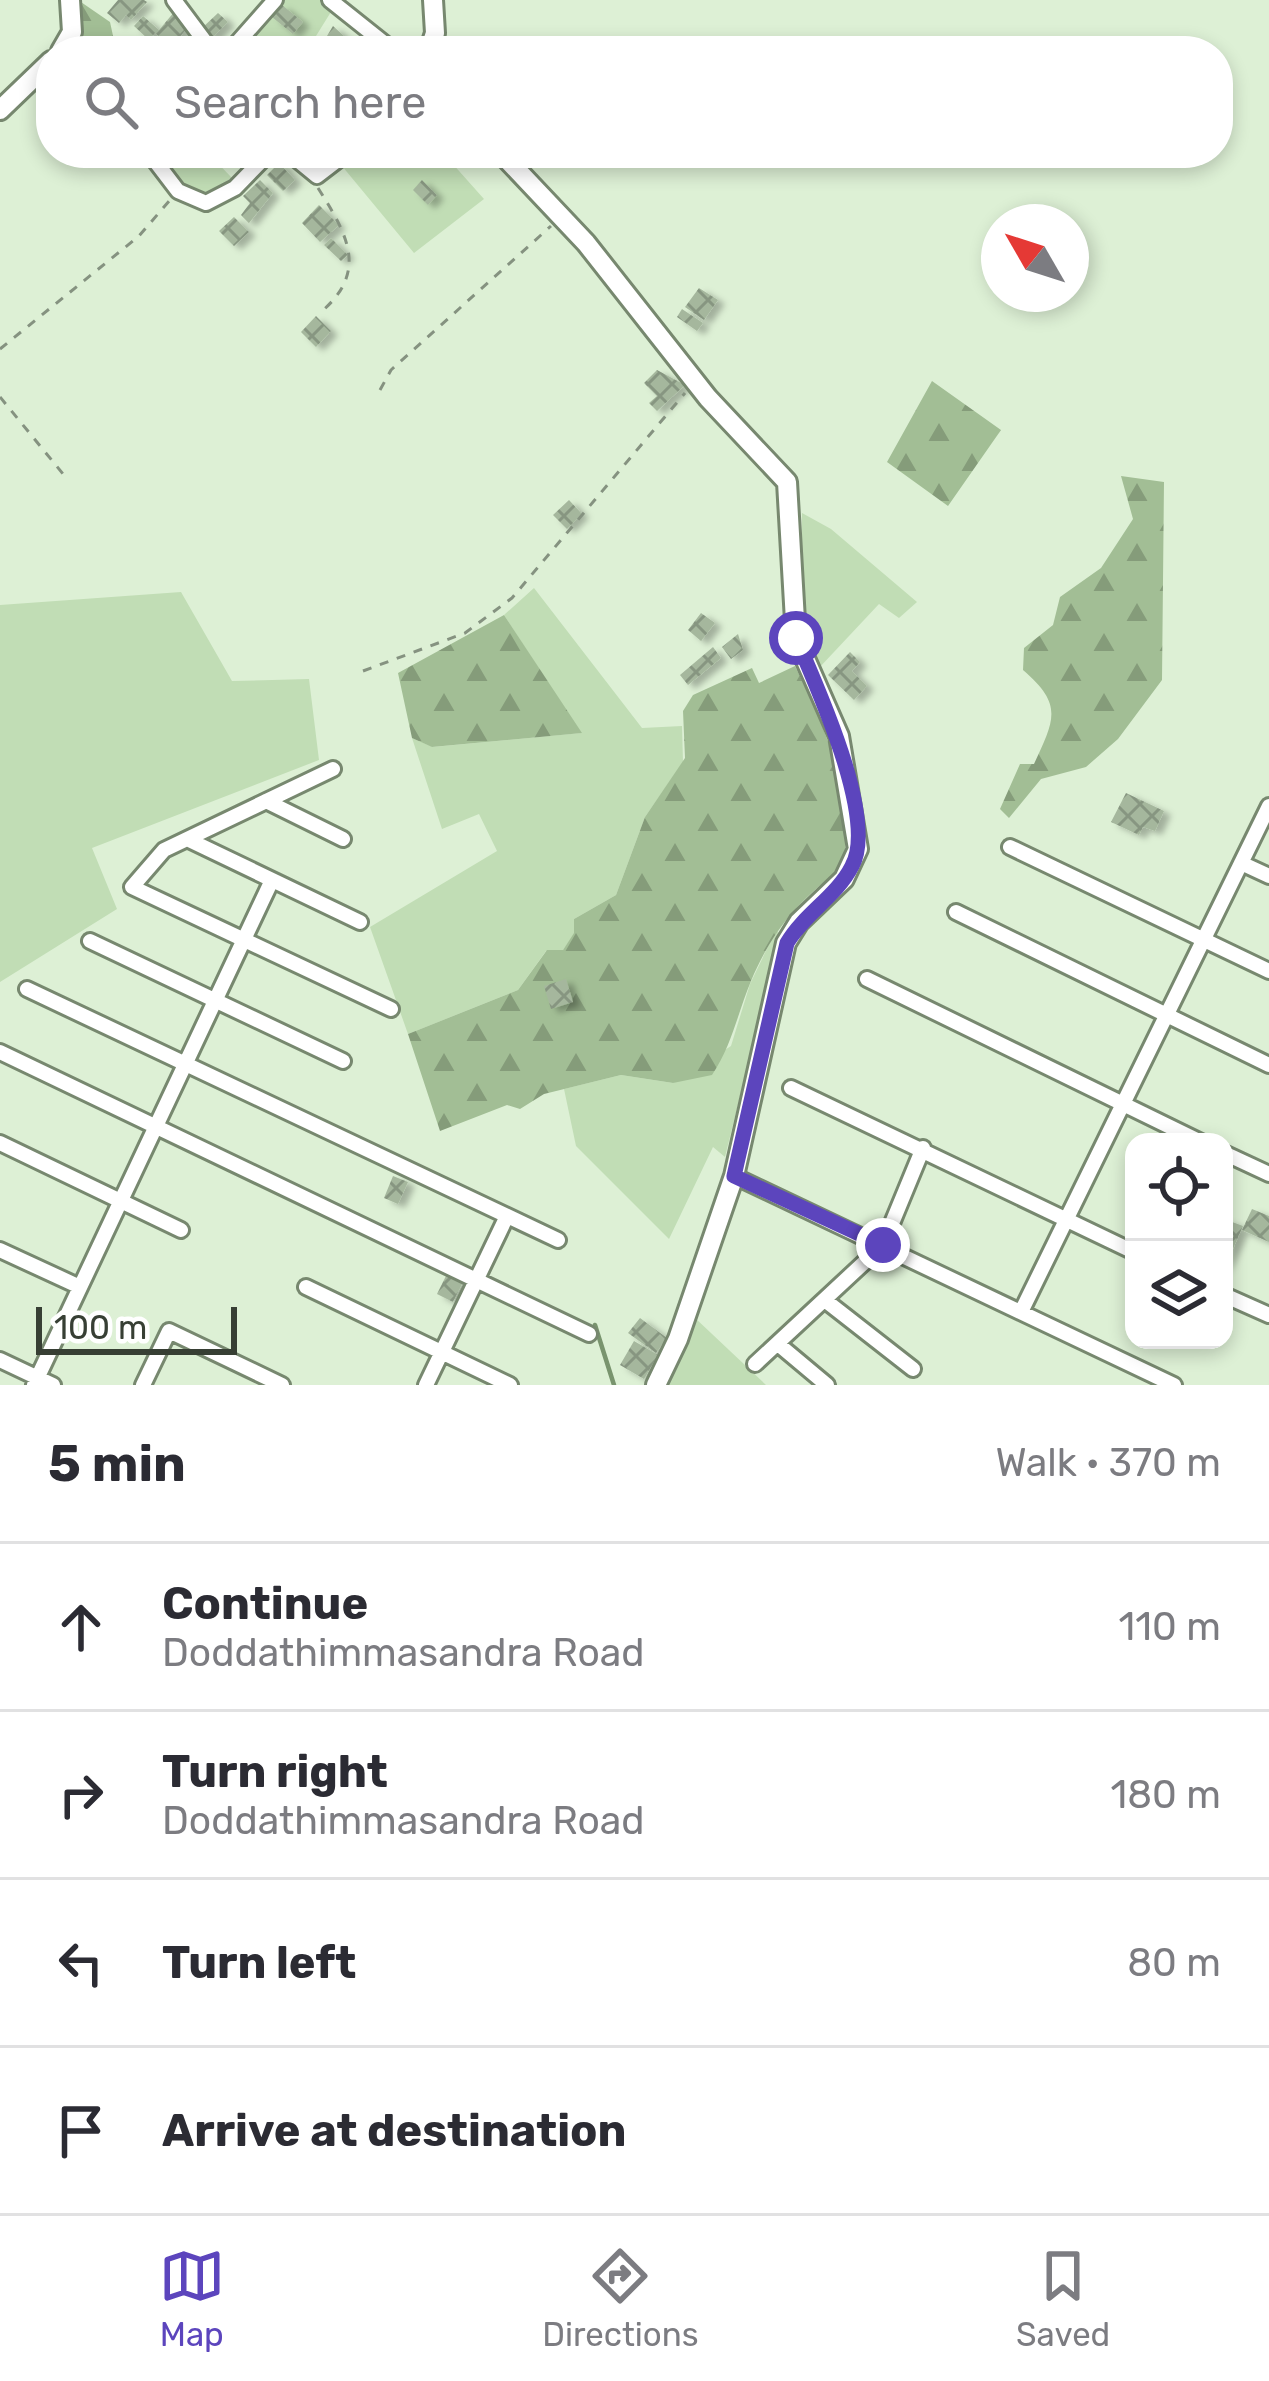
<!DOCTYPE html>
<meta charset="utf-8">
<style>
body{margin:0;font-family:Rubik,sans-serif;background:#f2f2f3;color:#2b2b33}
.controls{position:absolute;right:36px;bottom:36px;display:grid;overflow:hidden;border-radius:24px;box-shadow:0 6px 18px #0003}
.controls button{width:108px;height:108px;display:grid;place-items:center;padding:0;border:0;border-bottom:3px solid #e1e1e2;background:#fff;color:#2b2b33;font:60px sans-serif}
.compass{position:absolute;left:981px;top:204px;width:108px;height:108px;border-radius:50%;background:#fff;box-shadow:0 6px 18px #0003;rotate:309deg}
.scale{position:absolute;left:36px;bottom:30px;width:201px;box-sizing:border-box;padding-left:12px;border:6px solid #373f34;border-top:0;font-size:33px;line-height:42px;white-space:nowrap;color:#373f34;-webkit-text-stroke:9px #fff;paint-order:stroke}
.stop{position:absolute;width:36px;height:36px;margin:-27px;border:9px solid #5c45bd;border-radius:50%;background:#fff}
.stop.end{background:#5c45bd;border-color:#fff;box-shadow:0 3px 12px #0008}
.list{margin:0;padding:0;list-style:none}
h2{display:flex;justify-content:space-between;align-items:center;height:156px;margin:0;padding:0 48px;font-size:51px}
h2 small{font-size:39px;font-weight:400;color:#7c7c81}
.list li{display:grid;grid-template-columns:78px 1fr auto;gap:36px;align-items:center;box-sizing:border-box;height:168px;padding:0 48px;border-top:3px solid #e1e1e2}
.list b{display:block;font-size:45px;white-space:nowrap}
.list p{margin:0;font-size:39px;white-space:nowrap;color:#7c7c81}
.list em{font-size:39px;font-style:normal;color:#7c7c81}
.icon{flex:none;width:66px;height:66px;fill:none;stroke:currentColor;stroke-width:2;stroke-linecap:round;stroke-linejoin:round}
.map{position:relative;flex:none;width:1269px;height:1385px;overflow:hidden}
.search{position:absolute;background:#fff;box-shadow:0 6px 18px #0003;left:36px;right:36px;top:36px;height:132px;display:flex;align-items:center;gap:30px;box-sizing:border-box;padding:0 42px;border-radius:48px;color:#7c7c81;font-size:45px}
.sheet{height:828px;background:#fff}
nav{display:flex;justify-content:space-around;align-items:center;box-sizing:border-box;height:168px;border-top:3px solid #e1e1e2;background:#fff;font-size:33px;color:#7c7c81}
nav a{display:grid;justify-items:center;gap:6px}
nav .on{color:#5c45bd}
.map>svg:first-child{display:block}
</style>
<div class="map">
<svg width="1269" height="1385" viewBox="0 0 1269 1385">
<defs>
<pattern id="forest-firs" width="22" height="20" patternUnits="userSpaceOnUse" patternTransform="scale(3)"><rect width="22" height="20" fill="#a2be95"/><path d="M5 1l3.5 6h-7zM16 11l3.5 6h-7z" fill="#859c7a"/></pattern>
<pattern id="building-cross-hatch" width="8" height="8" patternUnits="userSpaceOnUse" patternTransform="scale(3)"><rect width="8" height="8" fill="#a5b79d"/><path d="M0 0l8 8M0 8l8-8" fill="none" stroke="#879681"/></pattern>
<filter id="shadow"><feDropShadow dx="7" dy="4" stdDeviation="3" flood-color="#0004"/></filter>
</defs>
<rect width="100%" height="100%" fill="#ddf0d5"/>
<!-- grass -->
<path fill="#c1ddb5" d="M282 0H320L334 7 316 36 321 42 314 51 246 47Z
M157 153H208L232 178 207 194 195 195Z
M356 153H443L484 199 414 253 342 166Z
M802 513 831 529 917 602 899 618 879 604 819 668 802 625Z
M534 588 642 728 682 726 683 762 645 817 616 895 574 919 575 933 563 950 546 951 518 990 408 1034 370 927 497 851 479 814 442 829 412 738 433 747 581 733 504 615Z
M181 592 232 681 309 679 319 760 92 848 117 909 0 982V605Z
M776 930 780 934 725 1157 713 1147 669 1239 576 1146 564 1089 621 1075 673 1083 731 1046 750 984Z
M694 1317 766 1385H663Z"/>
<!-- forest -->
<path fill="url(#forest-firs)" d="M78 0 110 22 115 45 98 51 78 45Z
M932 381 1001 430 948 506 887 462Z
M1121 476 1164 482 1162 680 1118 739 1086 767 1041 779 1009 818 1000 809 1020 764H1034C1054 720 1064 705 1023 670L1024 648 1053 625 1060 597 1101 568 1133 519Z
M504 615 582 733 432 747 412 738 398 673Z
M795 666C827 731 853 793 844 867 800 898 772 931 751 981 737 1015 732 1045 712 1075L673 1083 621 1075 544 1094 520 1109 507 1105 440 1131 408 1034 518 990 547 950H563L574 933V919L616 895 645 817 685 758 683 711 693 695 752 668 759 683Z"/>
<g fill="none" stroke-linecap="round" stroke-linejoin="round">
<!-- stream -->
<path stroke="#79946e" stroke-width="4.5" d="M595 1325 614 1385"/>
</g>
<!-- building -->
<path fill="url(#building-cross-hatch)" filter="url(#shadow)" d="M118 0H144L147 2 131 20 126 15 119 23 107 13Z
M282 5 303 22 293 34 272 17Z
M175 11 190 25 171 47 155 33 149 40 134 26 143 16 159 30Z
M218 13 228 22 211 39 201 29Z
M333 26 344 36 333 49 324 41Z
M279 163 295 180 283 191 267 175Z
M260 180 273 193 249 223 241 215 250 203 243 196Z
M422 180 437 195 428 205 413 190Z
M319 205 339 225 320 242 302 223Z
M234 217 249 232 234 246 219 231Z
M331 238 348 255 341 261 324 245Z
M699 288 718 300 704 320 685 307Z
M682 309 703 323 697 331 677 317Z
M316 316 331 331 316 347 301 332Z
M657 370 685 385 657 411 649 403 657 396 644 383Z
M569 500 582 514 567 529 553 515Z
M701 613 715 623 701 641 688 630Z
M738 634 743 650 731 659 722 647Z
M713 647 721 658 688 685 680 675Z
M850 652 860 662 852 671 867 686 854 700 828 675Z
M1126 793 1164 811 1155 831 1143 827 1139 835 1111 822Z
M566 979 573 1002 551 1009 544 986Z
M393 1176 408 1182 398 1204 384 1198Z
M1252 1209 1269 1216V1242L1242 1230Z
M1224 1219 1243 1226 1224 1269Z
M447 1274 463 1282 453 1302 437 1294Z
M640 1318 667 1338 656 1353 628 1333Z
M634 1341 658 1355 644 1379 620 1365Z"/>
<g fill="none" stroke-linecap="round" stroke-linejoin="round">
<defs>
<path id="street" d="M174 0 212 51
M330 0 394 51
M230 51 275 0
M149 153 178 191 206 203 235 188 269 153
M289 153 317 176 347 153
M333 769 164 850 132 887 391 1009
M266 801 343 839
M187 839 360 922
M1010 847 1269 971
M1241 863 1269 876
M956 912 1269 1065
M90 941 343 1061
M867 979 1201 1142
M27 989 558 1240
M0 1052 589 1334
M791 1088 1134 1252
M0 1143 181 1230
M1224 1153 1269 1174
M734 1176 1174 1385
M0 1250 80 1287
M306 1287 510 1385
M1224 1295 1269 1315
M826 1301 913 1369
M1021 1312 1269 806
M778 1344 827 1385
M0 1360 53 1385
M755 1364 883 1245 923 1148
M34 1385 272 880
M143 1385 169 1331 282 1385
M426 1385 507 1216"/>
<path id="secondary" d="M61 51 72 32 70 0
M429 51 435 33 433 0
M0 110 51 61
M501 153 586 243 708 398 787 482 796 638 839 736 858 849 844 879 799 922 786 943 734 1176 678 1339 656 1385"/>
</defs>
<!-- street casing -->
<use href="#street" stroke="#77886f" stroke-width="20"/>
<!-- secondary casing -->
<use href="#secondary" stroke="#77886f" stroke-width="24"/>
<!-- path -->
<path stroke="#859280" stroke-width="3" stroke-dasharray="9 9" stroke-linecap="butt" d="M318 188C347 234 369 271 321 312
M0 349 139 236 170 200
M380 390 391 370 551 226
M0 397 68 480
M363 671 465 633 512 598 685 393"/>
<!-- street -->
<use href="#street" stroke="#fff" stroke-width="14"/>
<!-- secondary -->
<use href="#secondary" stroke="#fff" stroke-width="18"/>
</g>
<g fill="none" stroke-linecap="round" stroke-linejoin="round">
<!-- route -->
<path stroke="#5c45bd" stroke-width="15" d="M796 638C816 685 878 819 852 866 837 896 804 914 787 943L734 1176 883 1245"/>
</g>
</svg>
<div class="controls">
<button><svg class="icon" aria-label="locate" viewBox="0 0 24 24"><circle cx="12" cy="12" r="6"/><path d="M12 2v4M12 18v4M2 12h4M18 12h4"/></svg></button>
<button><svg class="icon" aria-label="layers" viewBox="0 0 24 24"><path d="M12 4l9 5-9 5-9-5zM3 14l9 5 9-5"/></svg></button>
</div>
<svg class="compass" viewBox="-18 -18 36 36"><path d="M0-13l5 13h-10z" fill="#e53935"/><path d="M0 13l5-13h-10z" fill="#7c7c81"/></svg>
<div class="scale">100 m</div>
<div class="stop" style="left:796px;top:638px"></div>
<div class="stop end" style="left:883px;top:1245px"></div>
<div class="search"><svg class="icon" aria-label="search" viewBox="0 0 24 24"><circle cx="10" cy="10" r="6"/><path d="M15 15l6 6"/></svg>Search here</div>
</div>
<section class="sheet">
<h2>5 min<small>Walk · 370 m</small></h2>
<ul class="list">
<li><svg class="icon" aria-label="ahead" viewBox="0 0 24 24"><path d="M12 20V5M6 11l6-6 6 6"/></svg><div><b>Continue</b><p>Doddathimmasandra Road</p></div><em>110 m</em></li>
<li><svg class="icon" aria-label="right" viewBox="0 0 24 24"><path d="M7 20v-9h11M14 6l5 5-5 5"/></svg><div><b>Turn right</b><p>Doddathimmasandra Road</p></div><em>180 m</em></li>
<li><svg class="icon" aria-label="left" viewBox="0 0 24 24"><path d="M17 20v-9H6M10 6l-5 5 5 5"/></svg><div><b>Turn left</b></div><em>80 m</em></li>
<li><svg class="icon" aria-label="arrive" viewBox="0 0 24 24"><path d="M6 21V4h12l-3 4 3 4H6"/></svg><div><b>Arrive at destination</b></div></li>
</ul>
</section>
<nav>
<a class="on"><svg class="icon" aria-label="map" viewBox="0 0 24 24"><path d="M3 6l6-2 6 2 6-2v14l-6 2-6-2-6 2zM9 4v14M15 6v14"/></svg>Map</a>
<a><svg class="icon" aria-label="directions" viewBox="0 0 24 24"><path d="M12 3l9 9-9 9-9-9zM9 14v-3h6M13 9l2 2-2 2"/></svg>Directions</a>
<a><svg class="icon" aria-label="saved" viewBox="0 0 24 24"><path d="M7 4h10v16l-5-4-5 4z"/></svg>Saved</a>
</nav>
